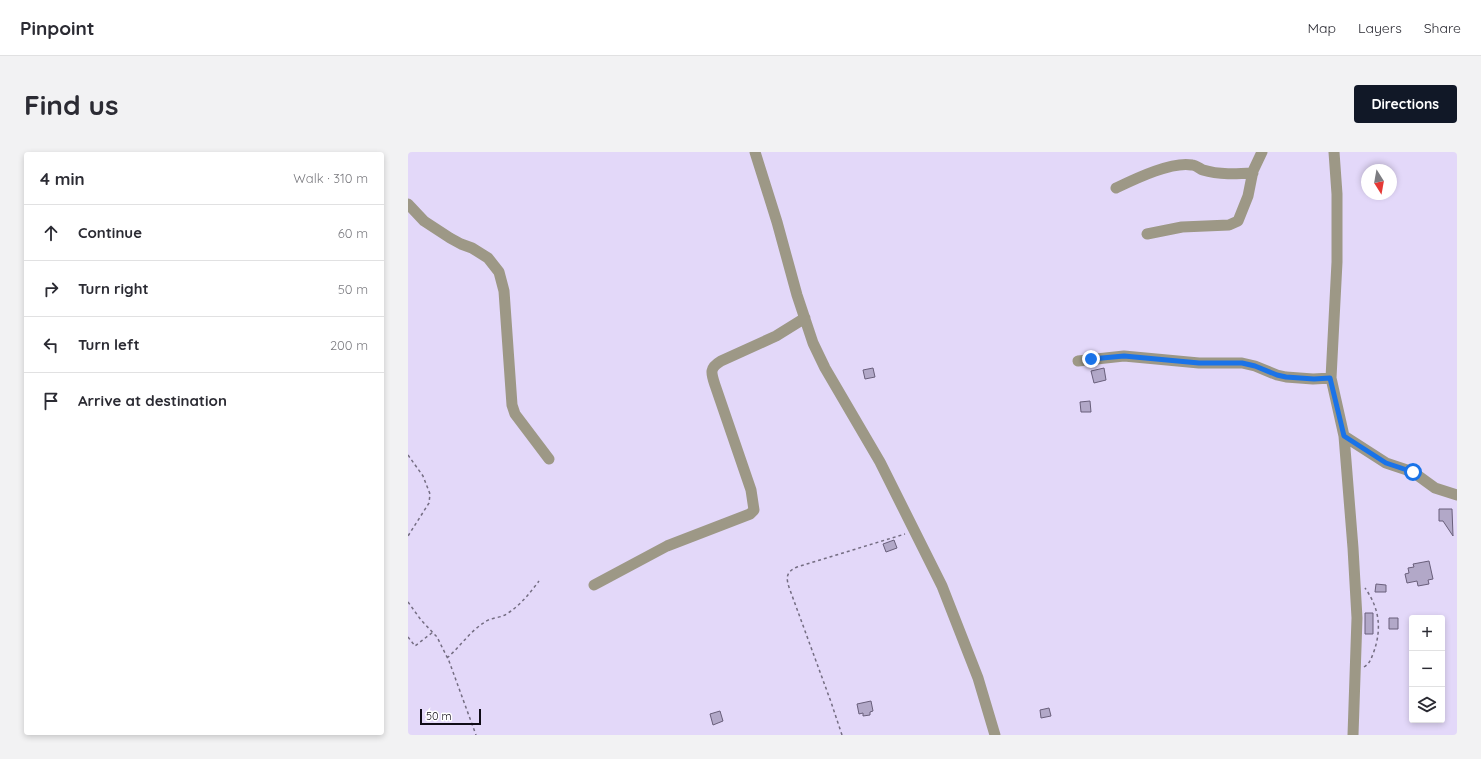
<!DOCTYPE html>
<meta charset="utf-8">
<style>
body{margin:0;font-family:Quicksand,sans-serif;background:#f2f2f3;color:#2b2b33}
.controls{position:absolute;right:12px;bottom:12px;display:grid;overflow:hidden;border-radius:4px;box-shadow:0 2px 6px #0003}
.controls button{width:36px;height:36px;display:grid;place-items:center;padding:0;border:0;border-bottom:1px solid #e1e1e2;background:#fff;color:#2b2b33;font:20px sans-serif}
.compass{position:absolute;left:953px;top:12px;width:36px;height:36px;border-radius:50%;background:#fff;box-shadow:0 2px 6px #0003;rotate:169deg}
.scale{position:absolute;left:12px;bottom:10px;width:61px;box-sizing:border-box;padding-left:4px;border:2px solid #100c17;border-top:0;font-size:11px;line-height:14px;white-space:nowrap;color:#100c17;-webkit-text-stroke:3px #fff;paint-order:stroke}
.stop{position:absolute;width:12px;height:12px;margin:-9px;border:3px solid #1a73e8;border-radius:50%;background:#fff}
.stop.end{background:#1a73e8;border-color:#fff;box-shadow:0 1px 4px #0008}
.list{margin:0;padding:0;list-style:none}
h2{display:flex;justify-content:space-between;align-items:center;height:52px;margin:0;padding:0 16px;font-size:17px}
h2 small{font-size:13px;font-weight:400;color:#7c7c81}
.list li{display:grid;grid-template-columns:26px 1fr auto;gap:12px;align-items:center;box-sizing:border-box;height:56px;padding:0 16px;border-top:1px solid #e1e1e2}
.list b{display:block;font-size:15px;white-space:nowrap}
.list em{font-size:13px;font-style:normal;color:#7c7c81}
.icon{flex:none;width:22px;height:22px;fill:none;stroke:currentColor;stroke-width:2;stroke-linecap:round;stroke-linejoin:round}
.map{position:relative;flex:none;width:1049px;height:583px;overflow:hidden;border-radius:4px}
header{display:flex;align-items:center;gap:24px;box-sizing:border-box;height:56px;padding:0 20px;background:#fff;border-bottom:1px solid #e1e1e2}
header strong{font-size:19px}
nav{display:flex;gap:22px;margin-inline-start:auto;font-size:14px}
.intro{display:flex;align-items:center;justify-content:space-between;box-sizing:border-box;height:96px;padding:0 24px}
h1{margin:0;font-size:28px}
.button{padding:10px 18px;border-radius:4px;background:#111827;color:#fff;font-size:14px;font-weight:700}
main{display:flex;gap:24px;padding:0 24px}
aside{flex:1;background:#fff;border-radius:4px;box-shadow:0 2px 6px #0003}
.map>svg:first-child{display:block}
</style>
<header>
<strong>Pinpoint</strong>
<nav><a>Map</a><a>Layers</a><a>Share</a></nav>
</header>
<div class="intro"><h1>Find us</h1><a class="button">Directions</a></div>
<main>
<aside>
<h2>4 min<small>Walk · 310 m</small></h2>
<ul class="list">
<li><svg class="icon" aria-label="ahead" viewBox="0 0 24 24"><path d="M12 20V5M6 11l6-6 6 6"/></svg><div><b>Continue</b></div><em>60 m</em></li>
<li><svg class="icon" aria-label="right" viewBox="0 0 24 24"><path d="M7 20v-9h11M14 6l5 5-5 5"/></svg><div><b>Turn right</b></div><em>50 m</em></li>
<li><svg class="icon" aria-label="left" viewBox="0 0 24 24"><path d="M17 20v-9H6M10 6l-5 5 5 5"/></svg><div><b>Turn left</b></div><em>200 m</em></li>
<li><svg class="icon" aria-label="arrive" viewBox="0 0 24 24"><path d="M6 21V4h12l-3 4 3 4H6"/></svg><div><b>Arrive at destination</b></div></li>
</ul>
</aside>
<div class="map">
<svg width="1049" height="583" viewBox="0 0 1049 583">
<rect width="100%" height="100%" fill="#e3d8f9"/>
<!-- building -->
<path fill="#b2a8c8" stroke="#695f7b" d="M465 216 467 225 457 227 455 218Z
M696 216 698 228 686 231 683 219Z
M682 249 683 260H673L672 250Z
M1031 357H1044L1045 384 1035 369H1031Z
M486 388 489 396 478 400 475 392Z
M1021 409 1025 427 1020 428 1021 432 1010 434 1009 429 999 431 997 422 1001 421 1000 416 1006 415 1005 412Z
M968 432 978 433V440H967Z
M957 461H965V482H957Z
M981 466H990V477H981Z
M463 549 465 559 462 560V563L455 564V561L451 562 449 552Z
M641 556 643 564 633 566 632 558Z
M312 559 315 569 305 573 302 562Z"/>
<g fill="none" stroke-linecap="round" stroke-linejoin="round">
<!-- path -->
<path stroke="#746d82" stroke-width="1.5" stroke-dasharray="3 3" stroke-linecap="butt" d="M0 303 15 324 22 342 21 351 0 384
M0 450 13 468 29 485 41 509 68 583
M0 485 7 494 25 480
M39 506C52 495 62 479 77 470 82 466 91 466 97 463 112 454 121 442 131 429
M956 515C962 511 963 507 965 502 974 478 972 457 957 436
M434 583 423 550 382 438C378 427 377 420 389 415L497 382"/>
<!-- minor -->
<path stroke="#9d9886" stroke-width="11" d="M347 0 369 70 389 143 405 191 417 216 472 310 534 434 570 526 587 583
M926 0 929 42V110L923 226 936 284 945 396 949 466 945 583
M708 36C727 27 764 9 784 13 788 13 792 17 795 18 811 23 829 22 845 21
M0 52 16 69 42 86 53 92 64 96 80 106 91 120 96 139 104 253 107 262 141 307
M739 82 774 75 821 73 830 69 840 44 845 19 854 0
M670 209 716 204 791 211H834L847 214 869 223 878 225 905 227 923 226
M936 284 978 311 1005 320 1027 336 1049 343
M186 433 259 394 342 362 346 358 343 338 307 233C303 221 301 216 313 209L368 184 397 166"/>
</g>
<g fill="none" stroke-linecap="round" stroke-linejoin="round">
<!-- route -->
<path stroke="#1a73e8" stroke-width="5" d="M683 207 716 204 791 211H834L847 214 869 223 878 225 906 227 922 226 936 284 978 311 1005 320"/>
</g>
</svg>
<div class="controls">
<button>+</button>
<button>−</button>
<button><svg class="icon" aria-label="layers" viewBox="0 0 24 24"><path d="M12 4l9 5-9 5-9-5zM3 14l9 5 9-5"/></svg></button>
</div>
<svg class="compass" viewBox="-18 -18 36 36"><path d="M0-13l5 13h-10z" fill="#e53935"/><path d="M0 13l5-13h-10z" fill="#7c7c81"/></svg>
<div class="scale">50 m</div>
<div class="stop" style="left:1005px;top:320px"></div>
<div class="stop end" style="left:683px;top:207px"></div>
</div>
</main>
